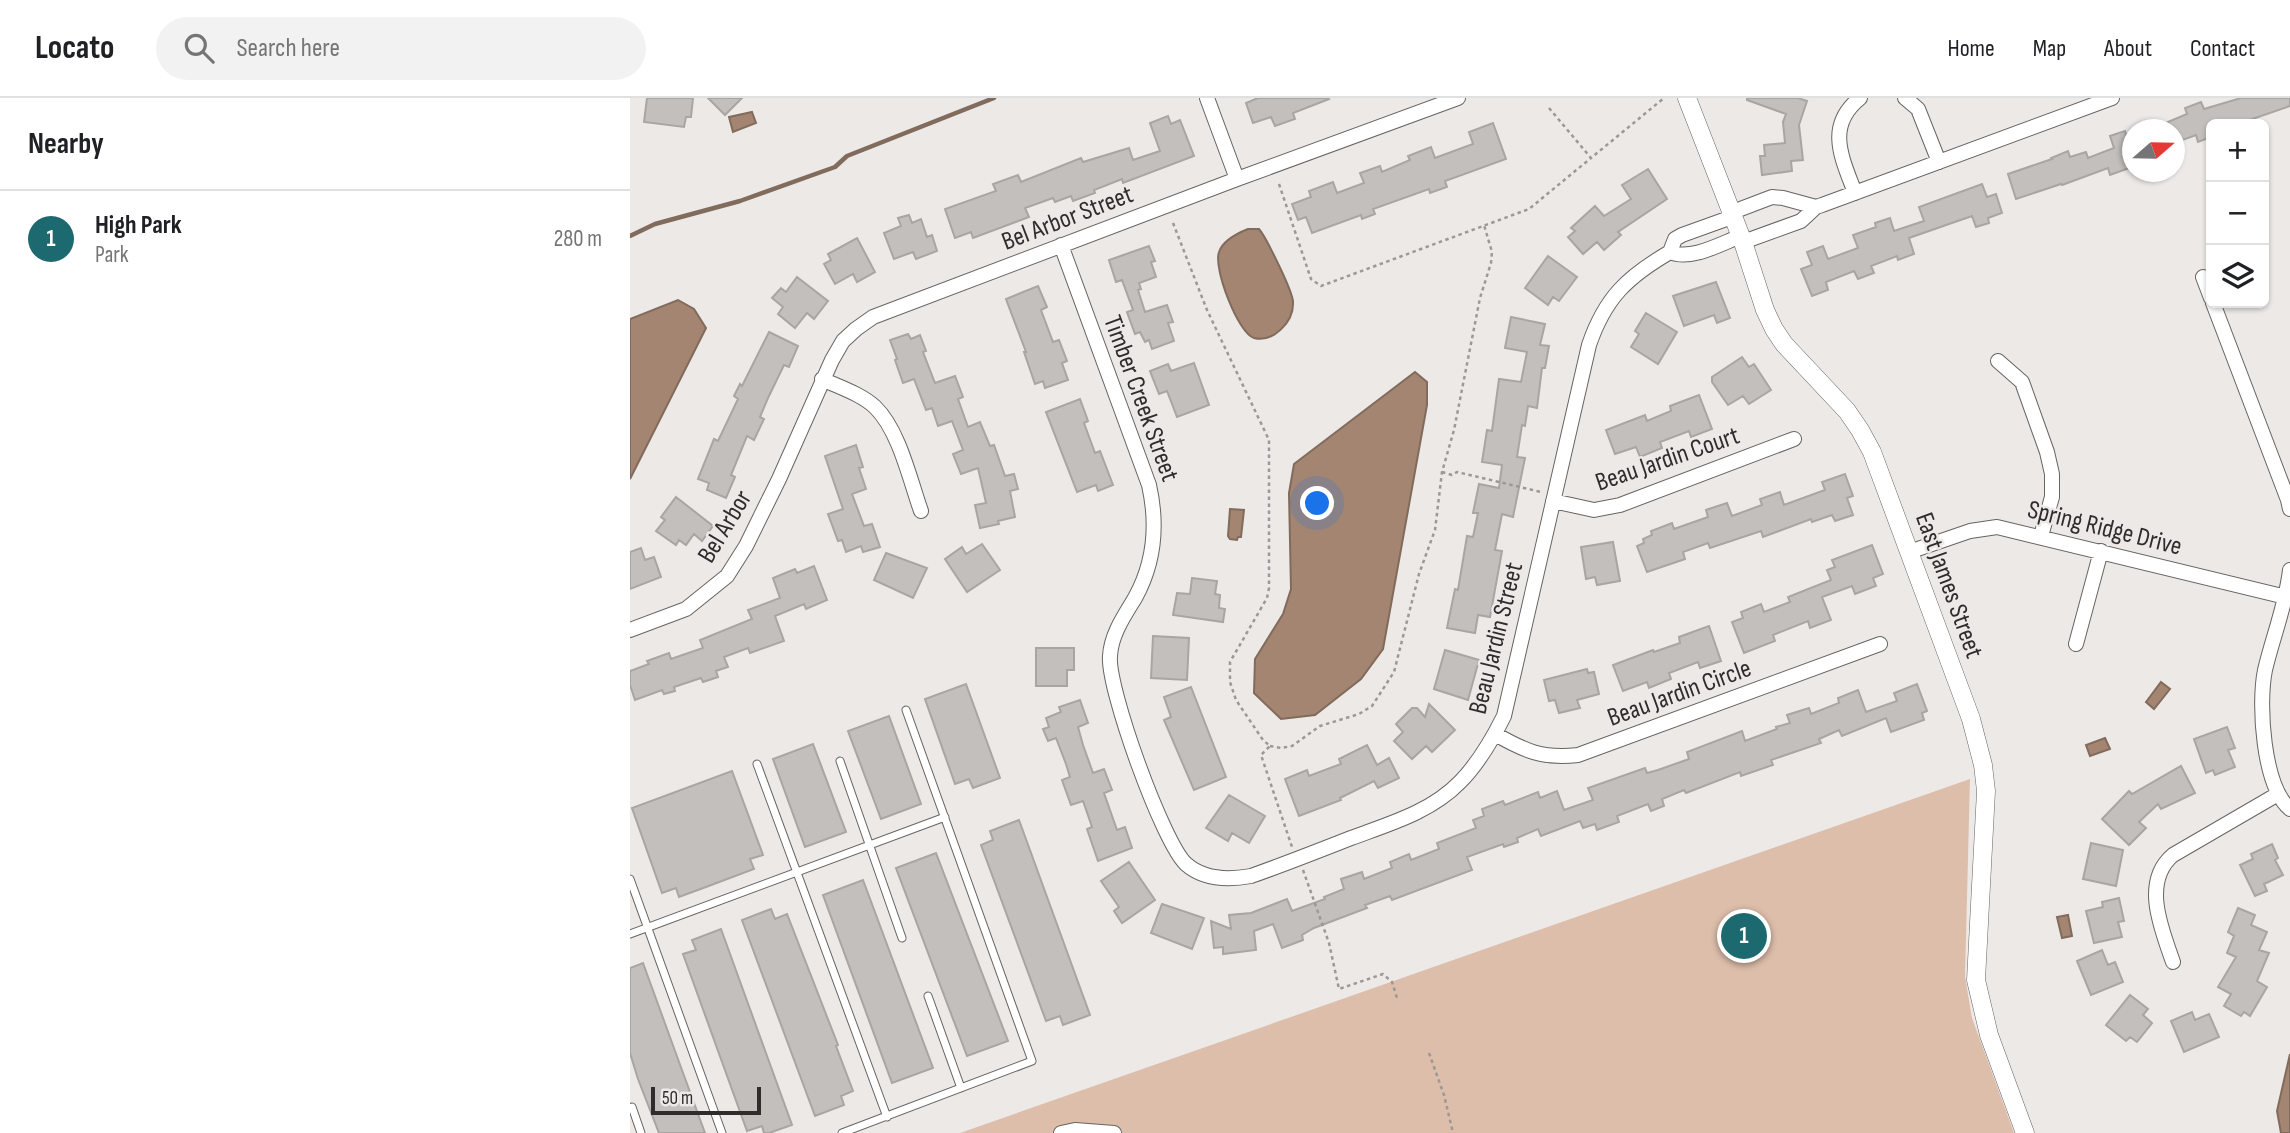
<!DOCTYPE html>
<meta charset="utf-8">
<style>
body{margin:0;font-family:"Sofia Sans Condensed",sans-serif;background:#f2f2f2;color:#202124}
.controls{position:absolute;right:21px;top:21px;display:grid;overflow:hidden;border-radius:10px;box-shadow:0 2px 5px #0004}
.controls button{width:63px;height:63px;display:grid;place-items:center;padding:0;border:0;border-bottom:2px solid #e0e0e0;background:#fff;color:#202124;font:35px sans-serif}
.compass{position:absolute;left:1492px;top:21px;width:63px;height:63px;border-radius:50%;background:#fff;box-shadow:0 2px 5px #0004;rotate:70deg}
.scale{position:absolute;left:21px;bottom:18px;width:110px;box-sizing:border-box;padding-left:7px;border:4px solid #2e2d2c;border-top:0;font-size:19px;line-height:24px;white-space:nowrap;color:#2e2d2c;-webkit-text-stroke:5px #ede9e7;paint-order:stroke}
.you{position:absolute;left:688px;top:406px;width:24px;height:24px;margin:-18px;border:5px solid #fff;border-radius:50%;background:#1a73e8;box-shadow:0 0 0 10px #1a73e833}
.badge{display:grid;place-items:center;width:46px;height:46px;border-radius:50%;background:#1c696f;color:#fff;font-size:23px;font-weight:700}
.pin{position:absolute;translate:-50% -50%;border:4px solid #fff;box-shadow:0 2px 7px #0006}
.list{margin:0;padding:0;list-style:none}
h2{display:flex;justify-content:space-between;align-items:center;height:91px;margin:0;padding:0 28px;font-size:30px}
h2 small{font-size:23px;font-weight:400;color:#757577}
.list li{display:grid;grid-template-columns:46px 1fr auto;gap:21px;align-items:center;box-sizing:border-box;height:98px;padding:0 28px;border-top:2px solid #e0e0e0}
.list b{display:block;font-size:26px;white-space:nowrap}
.list p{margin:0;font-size:23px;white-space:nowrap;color:#757577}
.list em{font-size:23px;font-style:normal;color:#757577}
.icon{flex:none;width:38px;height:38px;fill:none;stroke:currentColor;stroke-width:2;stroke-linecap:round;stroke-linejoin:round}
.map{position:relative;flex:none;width:1660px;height:1035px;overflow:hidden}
header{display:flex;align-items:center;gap:42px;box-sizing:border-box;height:98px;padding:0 35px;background:#fff;border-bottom:2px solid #e0e0e0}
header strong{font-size:33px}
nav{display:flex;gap:38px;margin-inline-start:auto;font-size:24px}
.search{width:490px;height:63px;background:#f2f2f2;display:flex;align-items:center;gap:18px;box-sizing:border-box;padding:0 24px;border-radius:38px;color:#757577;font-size:26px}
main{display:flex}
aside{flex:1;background:#fff}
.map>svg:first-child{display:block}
</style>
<header>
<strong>Locato</strong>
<div class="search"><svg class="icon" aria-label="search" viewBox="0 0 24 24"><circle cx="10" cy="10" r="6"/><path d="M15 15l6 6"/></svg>Search here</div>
<nav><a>Home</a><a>Map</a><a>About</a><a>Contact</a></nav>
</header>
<main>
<aside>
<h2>Nearby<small></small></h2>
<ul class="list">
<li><span class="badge">1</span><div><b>High Park</b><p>Park</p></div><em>280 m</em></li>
</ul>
</aside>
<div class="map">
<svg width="1660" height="1035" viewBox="0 0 1660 1035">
<rect width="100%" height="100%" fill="#ede9e7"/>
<!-- green -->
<path fill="#ddbeab" d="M1340 681 1335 879 1342 920 1384 1035H330Z"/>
<!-- water -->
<path fill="#a48571" stroke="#816b5c" stroke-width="2" d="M122 14 126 25 103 34 99 19Z
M618 131H629C636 139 663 194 663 204 664 224 643 245 624 240 608 235 583 170 589 154 593 142 608 135 618 131Z
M48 202 64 211 76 230 0 381V221Z
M785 274 797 284V307L753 551 731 581 685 617 651 621 624 595 625 561 653 516 661 491 659 395 664 366Z
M600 411 614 412 611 439H608L607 442 600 441 598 438Z
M1531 584 1540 591 1524 611 1516 604Z
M1475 640 1480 651 1460 658 1456 647Z
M1438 817 1442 838 1432 840 1427 819Z
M1660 956V1035H1651L1647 1013Z"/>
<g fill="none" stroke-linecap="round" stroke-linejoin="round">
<!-- stream -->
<path stroke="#816b5c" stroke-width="4.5" d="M0 138 25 126 110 103 205 69 217 58 364 0"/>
</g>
<!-- building -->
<path fill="#c3bfbd" stroke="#a8a5a2" stroke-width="2" d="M17 0H63L61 19H56L54 29 14 24Z
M78 0H112L95 17Z
M628 0H698L699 1 663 15 665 21 645 28 641 19 623 25 616 5Z
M1117 0H1168L1177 3 1169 27 1173 62 1161 63 1162 73 1132 77 1130 58H1135L1134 47 1155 45 1153 24 1156 16 1117 2Z
M1611 0H1660V8L1608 26H1581V39L1568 44 1566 37 1544 45V32H1519L1557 16 1555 10 1571 4 1574 11Z
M538 18 541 26 550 22 564 58 493 85 492 81 464 92 465 95 443 103 441 98 425 104 423 100 395 110 399 119 343 140 341 134 325 140 315 111 366 93 363 86 388 77 391 84 451 60 453 64 499 50 503 62 530 53 520 25Z
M863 25 876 61 815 83 817 89 800 95 799 91 743 111 745 116 732 121 731 117 682 135 676 119 668 122 662 106 681 99 679 93 703 84 707 95 734 85 730 75 750 68 752 74 780 62 778 58 801 49 805 60 843 46 839 34Z
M1495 33 1502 54V69L1480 77 1478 70 1432 87 1431 86 1386 101 1378 76 1422 61 1421 60 1438 53 1440 59 1456 54 1458 60 1484 50 1480 38Z
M1018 71 1037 101 988 134 991 137 974 152 967 144 953 156 938 139 945 133 941 130 965 108 974 118 1001 101 992 87Z
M1352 86 1357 99 1366 96 1372 115 1358 120 1359 125 1346 129 1342 118 1279 140 1284 156 1268 162 1267 158 1241 168 1244 175 1228 181 1224 173 1196 184 1198 192 1182 198 1171 171 1182 167 1177 154 1193 148 1198 161 1228 150 1223 137 1246 129 1245 125 1260 120 1264 133 1294 123 1289 109Z
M279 117 282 125 291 121 297 139 302 137 307 153 286 161 283 154 264 161 254 135 271 128 268 120Z
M227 140 245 174 227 184 223 176 205 186 194 166 201 162 198 156Z
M519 148 525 163 521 164 526 179 509 185 511 191 508 192 515 214 537 207 543 224 538 225 544 243 522 251 519 242 515 244 510 234 505 236 497 214 503 212 492 182 486 184 479 162Z
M918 158 947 179 929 203 923 199 918 207 895 190Z
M167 179 198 203 184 221 177 215 165 230 148 216 153 209 142 200 151 190 156 194Z
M1086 184 1100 220 1087 225 1084 217 1054 228 1043 198Z
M408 188 417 209 411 212 423 244 429 242 437 263 432 265 438 282 415 290 413 283 405 286 394 254H396L376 201Z
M1016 215 1047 234 1028 266 1001 249 1009 236 1005 233Z
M881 219 915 226 910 247 919 248 915 270H912L907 310 898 308 895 328 892 327 887 359 895 360 883 419 872 416 865 452 872 453 860 519 848 517 845 535 817 530 825 491 828 492 837 438 843 439 848 415H843L849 386 869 390 872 367 852 364 857 332 862 333 869 281 891 284 897 254 875 250Z
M139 234 168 248 159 269 154 267 138 300 130 319 134 321 124 342 117 338 101 377 105 379 96 400 77 392 79 385 68 381 84 341 88 343 108 301 104 298 110 286 112 288Z
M278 236 281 241 290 237 296 253 293 254 305 285 325 278 333 299 328 301 338 329 350 324 360 348 364 347 375 378 384 376 388 391 380 393 385 419 368 423 369 426 350 430 345 407 356 405 348 370 331 376 323 356 333 352 322 323 308 328 302 310 296 312 284 281 273 285 265 262 267 261 260 242Z
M1112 259 1119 269 1124 266 1141 292 1119 306 1113 298 1098 307 1082 284V279Z
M564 265 579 307 547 319 537 293 529 296 520 273 538 266 541 273Z
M1069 297 1082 331 1061 339 1059 333 1030 344 1032 350 1010 359 1006 349 985 356 976 332 1015 317 1017 323 1041 313 1040 308Z
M450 301 458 323 454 325 465 355 470 353 483 387 468 393 466 387 447 394 416 314Z
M226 347 233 369 229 370 236 391 222 396 234 428 242 426 250 449 233 454 231 448 216 454 212 442 208 443 198 416 213 411 195 358Z
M1215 376 1223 398 1217 400 1223 417 1205 423 1202 417 1182 424 1181 421 1133 439 1131 433 1080 450 1078 445 1053 454 1055 461 1017 474 1007 448 1014 445 1013 441 1022 437 1021 433 1042 425 1044 431 1078 419 1076 412 1097 405 1102 418 1132 407 1130 401 1150 394 1154 407 1195 392 1192 384Z
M46 399 83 428 72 443 64 436 56 447 49 442 46 447 26 433 35 422 31 419Z
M983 444 990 483 967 487 965 479 956 481 951 449Z
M352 446 370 472 337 494 315 461 332 449 336 456Z
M1242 447 1253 476 1243 480 1246 488 1225 496 1222 488 1192 499 1201 522 1180 530 1178 523 1143 537 1145 543 1114 555 1102 524 1113 520 1111 514 1131 506 1134 514 1160 504 1158 499 1201 482 1197 472 1205 469 1202 462Z
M11 450 15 462 24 459 31 479 0 491V454Z
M256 455 297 470 283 500 244 482Z
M184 468 197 502 176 511 174 506 145 518 154 543 120 555 118 550 94 559 98 569 86 573 88 579 73 584 71 580 44 589 45 593 34 596 32 592 5 602 0 587V573L19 566 17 563 39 555 41 561 73 550 70 542 122 521 118 512 150 500 143 480 165 471 167 475Z
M562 480 587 483 585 496 590 497 589 510 595 511 593 524 543 517 547 495 560 496Z
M1079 528 1091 563 1070 570 1068 564 1039 575 1041 581 1019 590 1017 584 993 593 983 567 1023 552 1024 554 1050 545 1049 539Z
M523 538 559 540 557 582 521 580Z
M406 550H444V572H437V588H406Z
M815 552 849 562 838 602 804 591Z
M957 571 958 575 964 574 969 596 947 602 950 610 929 615 925 602 919 603 914 582Z
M336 586 370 680 343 690 339 681 325 686 295 601Z
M1287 586 1297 613 1292 615 1294 622 1261 634 1256 620 1212 638 1209 632 1189 641 1191 645 1141 662 1143 667 1111 678 1110 674 1056 695 1054 692 1032 701 1034 708 1021 713 1018 706 987 718 989 724 967 732 965 726 953 730 950 723 911 738 908 731 887 740 888 744 874 749 873 746 837 759 842 772 762 802 760 798 735 807 737 810 684 830 672 837 673 842 652 850 643 826 624 833 626 852 593 856V849L584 850 581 823 601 831 599 817 621 815 657 801 662 813 695 801 694 799 714 791 711 781 732 774 734 781 762 770 760 764 779 756 781 762 809 751 807 745 846 730 843 722 854 718 852 711 873 703 875 707 908 694 910 700 927 693 934 712 963 702 958 690 1015 670 1017 675 1028 672 1059 661 1057 654 1112 633 1115 643 1147 631 1146 629 1160 625 1157 617 1179 610 1181 616 1209 605 1208 600 1228 592 1236 614 1267 603 1264 595Z
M561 589 596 679 564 692 534 622 541 619 534 599Z
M450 602 458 625 448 629 453 647 463 675 474 671 482 692 474 695 487 732 495 729 502 750 468 763 457 731 462 729 453 703 441 707 432 682 440 679 436 666 426 640 418 643 413 631 419 629 416 620 431 614 429 609Z
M799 606 825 632 802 654 796 648 782 661 764 643 773 634 766 626 782 610H787L795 619Z
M259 618 291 706 251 721 218 633Z
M1597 629 1605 650 1598 652 1605 669 1585 677 1583 672 1576 675 1564 641Z
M183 646 216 734 175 749 143 661Z
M737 647 747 667 759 660 769 680 748 690 744 683 710 700 711 702 669 718 655 681 677 672 679 678 711 666 709 661Z
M1551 668 1565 695 1531 711 1528 706 1509 724 1516 730 1499 747 1472 721 1499 693 1502 696Z
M102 673 133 757 120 761 124 771 76 789 49 799 46 790 32 795 2 710Z
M599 697 635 718 619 745 602 735 598 743 576 730Z
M389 722 460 917 433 927 430 918 416 923 351 747 363 742 360 733Z
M1461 745 1493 752 1486 788 1453 781Z
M1642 746 1648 760 1645 762 1653 777 1634 786 1637 793 1625 798 1610 767 1623 761 1621 756Z
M306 755 378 943 337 958 266 770Z
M499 764 525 802 492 825 484 813 489 809 471 783Z
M233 782 303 970 262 985 193 797Z
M1489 800 1494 823 1488 824 1492 839 1464 845 1456 813 1473 809 1472 804Z
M532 806 574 820 562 851 521 835Z
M1608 810 1625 817 1621 827 1637 834 1629 852 1639 855 1627 883 1637 889 1620 918 1614 914 1611 918 1594 908 1601 896 1588 889 1606 859 1597 855 1604 838 1598 834Z
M141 811 145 821 157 816 208 947 206 948 223 993 211 998 214 1007 185 1018 112 822Z
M91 831 162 1027 139 1035H134L132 1028 117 1033 53 856 66 852 62 842Z
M1472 852 1478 867 1485 864 1493 884 1461 897 1447 863Z
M13 865 45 953 75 1035H29L8 981 0 955V870Z
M1500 897 1518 911 1513 917 1522 925 1507 944 1500 939 1496 943 1476 927Z
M1562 914 1565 922 1579 916 1589 939 1554 954 1541 923Z"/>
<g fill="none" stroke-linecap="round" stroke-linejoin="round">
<defs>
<path id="service" d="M210 663 272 840
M127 666 257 1019
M0 781 92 1035
M0 836 315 719
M298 898 331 990
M2 1009 11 1035
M212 1035 402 963 276 612"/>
<path id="minor" d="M577 0 607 81
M1275 0 1288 11 1309 64
M1225 95C1212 60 1195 28 1230 0
M1100 115 1142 99 1153 100 1186 109
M1113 144 1171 123 1186 109 1192 107 1482 0
M431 147 519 387C528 427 525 464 505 500 494 518 481 537 480 558 477 590 533 745 556 766 574 782 599 782 621 778 655 766 688 753 721 740 759 726 801 714 830 684 849 665 862 642 874 618L959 247C975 200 997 179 1040 154
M1040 154 1045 141 1052 137 1102 119
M1040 154C1061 163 1090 146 1111 138
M1573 179 1581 200
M1583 205 1658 402 1660 411
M1368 263 1392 284 1417 354 1422 376V399L1411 438
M192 281C209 289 231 296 245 309 269 332 280 382 291 413
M923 403 964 412 990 407 1164 341
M1279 454 1340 433 1367 429 1660 500
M1660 472C1656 507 1643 538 1635 572 1628 606 1633 688 1660 711
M0 532 56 511 97 478 116 448 149 381 202 262 213 243 226 231 243 219 607 81 828 0
M1446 546 1471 453
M865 636C895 653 912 661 948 657L1250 546
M1543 864C1532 832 1511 784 1543 757L1648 696
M431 1035 445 1032 484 1035"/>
<path id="tertiary" d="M1057 0 1113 144 1135 212 1144 231 1154 246 1217 313 1230 332 1242 354 1341 621 1353 667 1356 693 1346 882 1359 937 1395 1035"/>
</defs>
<!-- service casing -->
<use href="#service" stroke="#676461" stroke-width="9"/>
<!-- minor casing -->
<use href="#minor" stroke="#676461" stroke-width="16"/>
<!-- tertiary casing -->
<use href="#tertiary" stroke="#676461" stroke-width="19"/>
<!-- path -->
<path stroke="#9b9896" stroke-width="2.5" stroke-dasharray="3.5 3.5" stroke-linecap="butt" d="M919 10 961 60 1034 0
M649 86 681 181 691 188 899 111 961 60
M543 125 577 212 639 342V490L637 500 600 564V584L606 602 633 642 640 648 631 657 662 749
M812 374 822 377 827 374 911 394
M640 648 651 650 662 648 690 628 729 616 742 608 764 574 789 476 805 432 812 374 824 332 850 200 861 165 862 154 854 127
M673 772 699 845 709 891 753 876 762 884 767 900
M799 955 814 997 823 1035"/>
<!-- service -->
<use href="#service" stroke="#fff" stroke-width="7"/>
<!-- minor -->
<use href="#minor" stroke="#fff" stroke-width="14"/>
<!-- tertiary -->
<use href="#tertiary" stroke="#fff" stroke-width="18"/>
</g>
<g text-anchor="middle" stroke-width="5" stroke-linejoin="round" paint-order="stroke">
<!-- street labels -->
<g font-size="26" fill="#2e2d2c" stroke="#ede9e7">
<text transform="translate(437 119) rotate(-21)" y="9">Bel Arbor Street</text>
<text transform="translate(512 300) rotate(70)" y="9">Timber Creek Street</text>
<text transform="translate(1037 360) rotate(-19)" y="9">Beau Jardin Court</text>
<text transform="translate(94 428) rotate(-59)" y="9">Bel Arbor</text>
<text transform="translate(1475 429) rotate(14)" y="9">Spring Ridge Drive</text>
<text transform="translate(1320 487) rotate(70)" y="9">East James Street</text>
<text transform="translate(865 540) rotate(-76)" y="9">Beau Jardin Street</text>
<text transform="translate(1049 594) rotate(-20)" y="9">Beau Jardin Circle</text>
</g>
</g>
</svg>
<div class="controls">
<button>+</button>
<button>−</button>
<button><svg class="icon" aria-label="layers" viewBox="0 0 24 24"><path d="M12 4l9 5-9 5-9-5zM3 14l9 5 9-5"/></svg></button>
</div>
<svg class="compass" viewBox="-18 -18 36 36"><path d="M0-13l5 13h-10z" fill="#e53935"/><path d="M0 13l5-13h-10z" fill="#757577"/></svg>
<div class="scale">50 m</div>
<div class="you"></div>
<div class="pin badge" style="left:1114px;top:838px">1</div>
</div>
</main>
